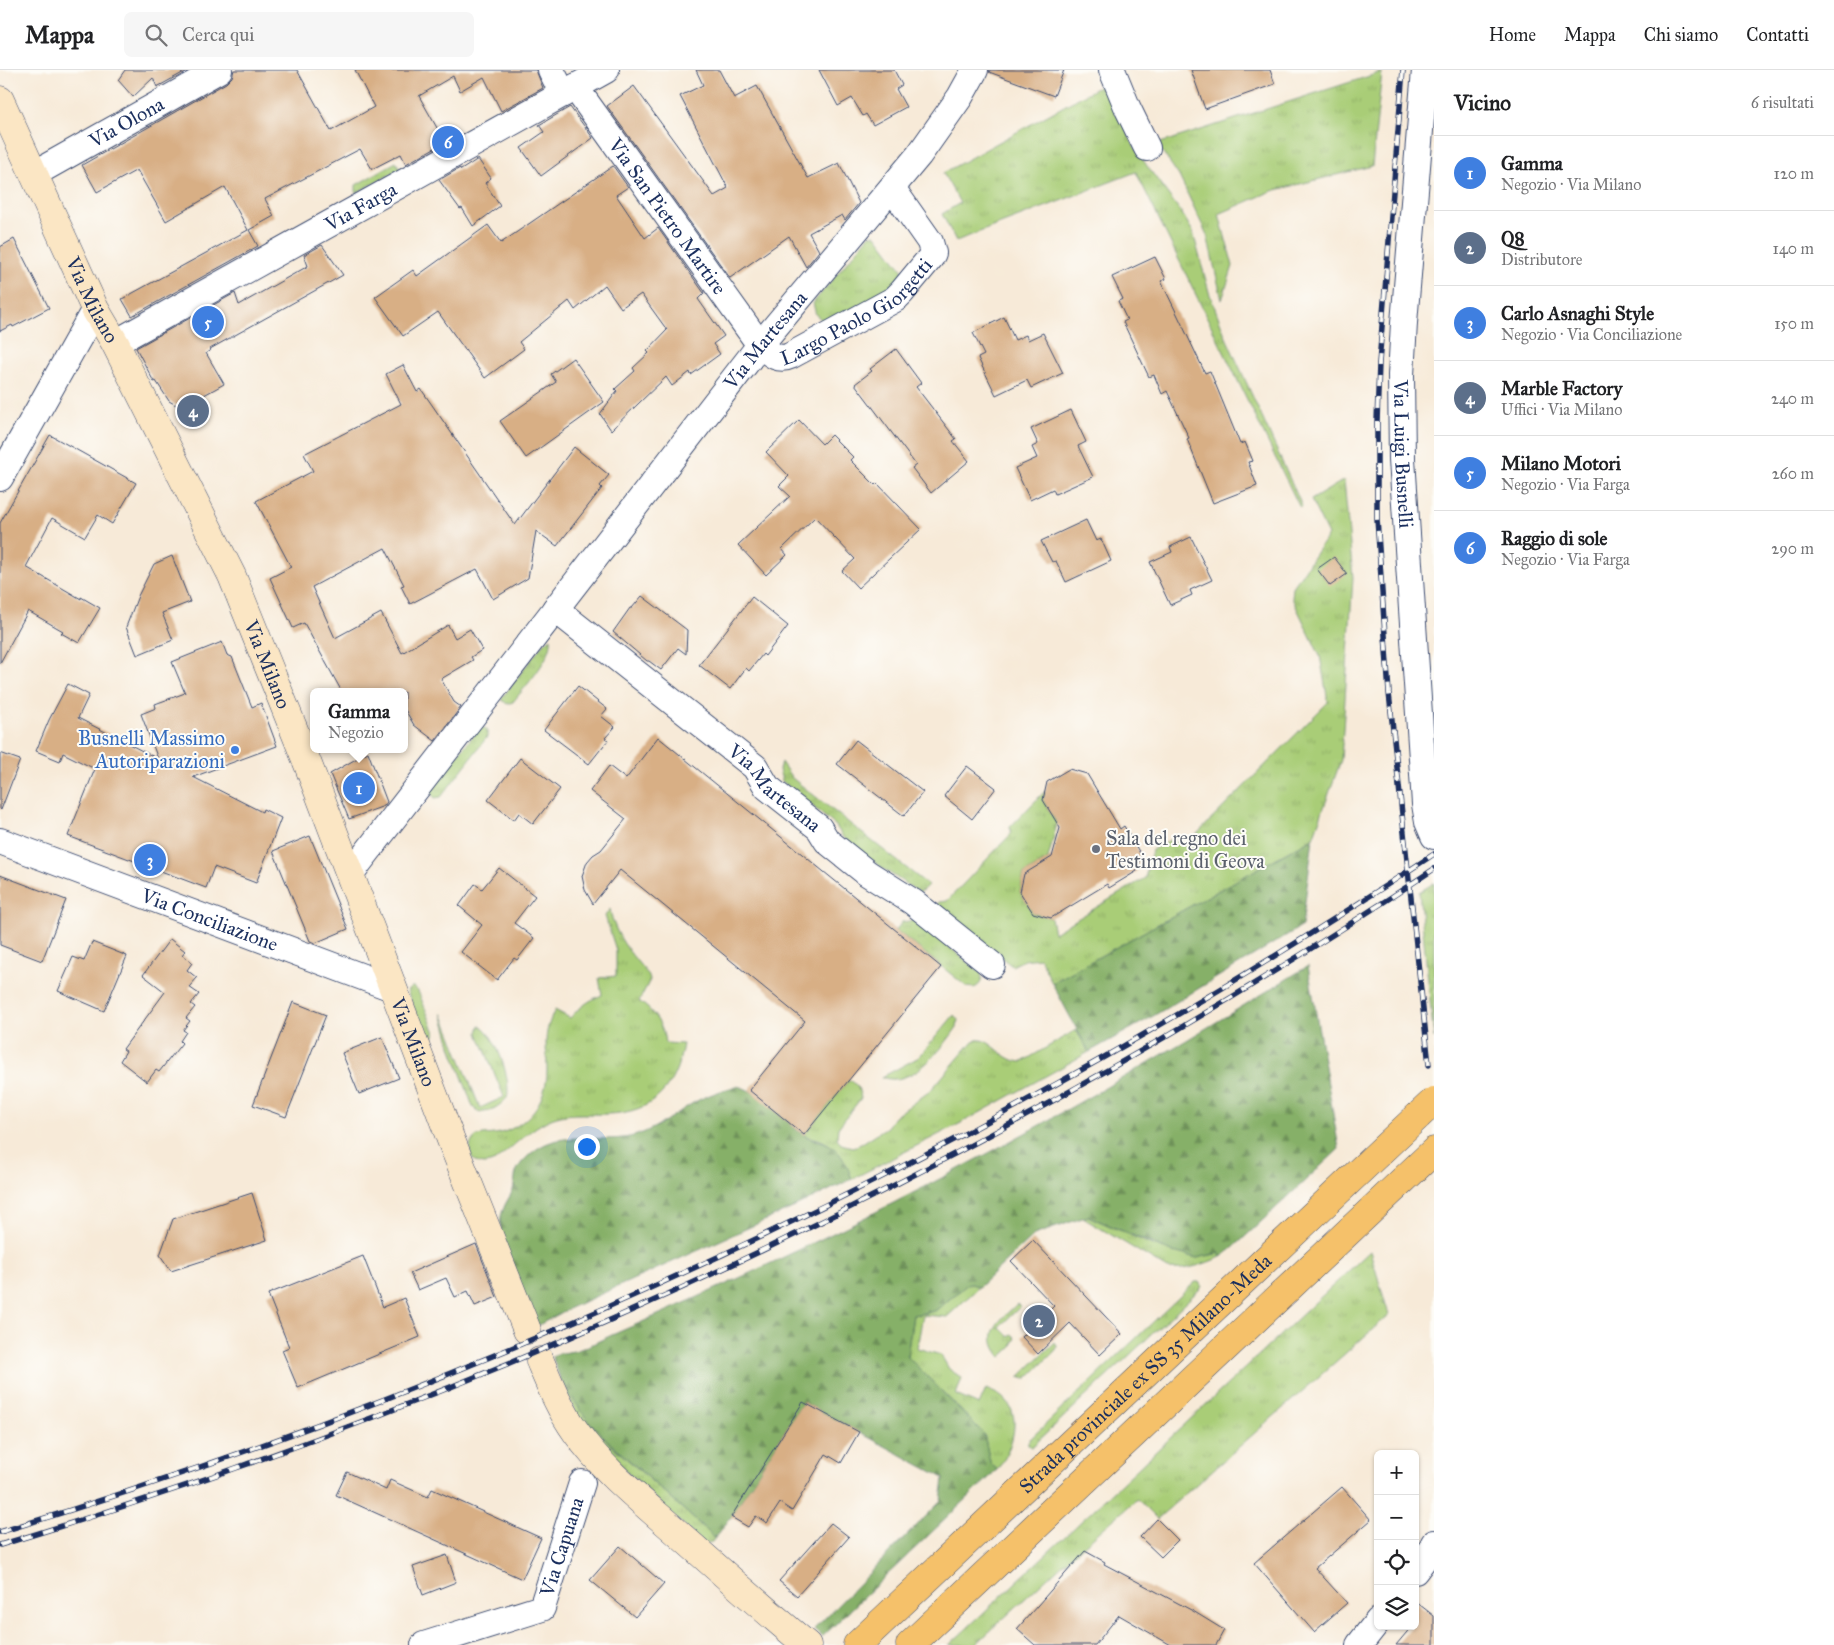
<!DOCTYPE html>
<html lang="it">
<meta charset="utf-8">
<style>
body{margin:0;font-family:"IM FELL Great Primer",serif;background:#f6f6f6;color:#202124}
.controls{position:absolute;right:15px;bottom:15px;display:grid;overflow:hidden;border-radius:8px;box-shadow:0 1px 4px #0004}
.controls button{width:45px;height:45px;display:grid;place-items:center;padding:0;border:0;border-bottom:1px solid #e0e0e0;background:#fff;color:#202124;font:25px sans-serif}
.you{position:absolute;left:586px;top:1076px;width:18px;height:18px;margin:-12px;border:4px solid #fff;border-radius:50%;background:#1a73e8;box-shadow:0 0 0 8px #1a73e833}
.badge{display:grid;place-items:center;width:32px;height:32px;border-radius:50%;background:#d93025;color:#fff;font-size:16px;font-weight:700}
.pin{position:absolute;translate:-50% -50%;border:2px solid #fff;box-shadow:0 1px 5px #0006}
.popup{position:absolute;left:310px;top:618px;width:98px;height:65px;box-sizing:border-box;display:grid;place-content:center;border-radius:8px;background:#fff;filter:drop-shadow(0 1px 4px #0005);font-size:16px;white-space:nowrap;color:#757577}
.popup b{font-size:19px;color:#202124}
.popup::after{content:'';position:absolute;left:50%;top:100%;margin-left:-10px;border:10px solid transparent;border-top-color:#fff}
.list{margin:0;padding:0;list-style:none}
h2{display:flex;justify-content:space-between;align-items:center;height:65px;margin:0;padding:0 20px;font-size:21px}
h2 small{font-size:16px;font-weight:400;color:#757577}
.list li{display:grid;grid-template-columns:32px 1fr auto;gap:15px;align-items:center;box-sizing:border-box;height:75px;padding:0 20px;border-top:1px solid #e0e0e0}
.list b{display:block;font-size:19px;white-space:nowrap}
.list p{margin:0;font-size:16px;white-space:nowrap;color:#757577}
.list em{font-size:16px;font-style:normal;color:#757577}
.icon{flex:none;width:28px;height:28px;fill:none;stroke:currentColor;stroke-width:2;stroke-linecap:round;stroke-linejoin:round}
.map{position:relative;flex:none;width:1434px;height:1575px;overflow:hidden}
header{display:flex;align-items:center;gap:30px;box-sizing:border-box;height:70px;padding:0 25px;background:#fff;border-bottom:1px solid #e0e0e0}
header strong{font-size:24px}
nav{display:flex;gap:28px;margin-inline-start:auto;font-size:18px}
.search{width:350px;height:45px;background:#f6f6f6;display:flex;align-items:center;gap:12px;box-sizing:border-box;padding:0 18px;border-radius:8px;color:#757577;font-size:19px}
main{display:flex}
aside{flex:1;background:#fff}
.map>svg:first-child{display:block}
</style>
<header>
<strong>Mappa</strong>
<div class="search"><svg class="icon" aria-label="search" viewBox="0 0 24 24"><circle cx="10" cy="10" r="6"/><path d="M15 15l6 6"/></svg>Cerca qui</div>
<nav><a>Home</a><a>Mappa</a><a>Chi siamo</a><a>Contatti</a></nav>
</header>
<main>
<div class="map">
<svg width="1434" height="1575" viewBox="0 0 1434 1575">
<defs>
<pattern id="grass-tufts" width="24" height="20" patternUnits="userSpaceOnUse" patternTransform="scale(1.25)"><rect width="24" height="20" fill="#a9cd77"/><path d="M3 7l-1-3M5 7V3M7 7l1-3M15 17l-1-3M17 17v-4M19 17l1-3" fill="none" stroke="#91b069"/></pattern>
<pattern id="forest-firs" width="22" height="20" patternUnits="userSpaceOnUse" patternTransform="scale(1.25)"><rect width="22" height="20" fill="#86b068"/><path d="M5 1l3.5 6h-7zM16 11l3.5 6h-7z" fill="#6d9059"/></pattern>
</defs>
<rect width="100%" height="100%" fill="#fdfcf7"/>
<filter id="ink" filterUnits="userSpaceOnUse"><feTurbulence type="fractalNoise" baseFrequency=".02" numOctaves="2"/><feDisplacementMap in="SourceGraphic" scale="10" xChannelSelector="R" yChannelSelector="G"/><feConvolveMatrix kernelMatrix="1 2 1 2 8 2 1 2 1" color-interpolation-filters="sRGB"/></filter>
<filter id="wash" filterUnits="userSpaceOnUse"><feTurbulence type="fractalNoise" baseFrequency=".0096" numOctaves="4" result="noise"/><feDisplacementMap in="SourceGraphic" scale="20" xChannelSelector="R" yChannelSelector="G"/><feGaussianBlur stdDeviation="1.12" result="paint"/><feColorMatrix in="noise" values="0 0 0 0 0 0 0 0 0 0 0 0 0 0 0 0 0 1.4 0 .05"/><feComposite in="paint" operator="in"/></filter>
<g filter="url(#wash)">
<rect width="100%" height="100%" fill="#f7ead8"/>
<!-- grass -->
<path fill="url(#grass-tufts)" stroke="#627e6a" d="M1098 0 1133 74 1147 96 1181 142 1193 162 1209 222 1225 265 1302 436 1300 438 1136 102 956 171 942 144 960 133 943 103 1102 15Z
M1382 2 1372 96 1272 121 1219 144 1233 196 1222 230 1207 165 1179 106 1157 74Z
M396 92 400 99 356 123V115Z
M870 165H876L903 201 896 218 825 252 816 245 813 233Z
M1344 410 1353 508 1341 690 1313 768 1052 913 1040 888 1024 890 1012 896 936 835 939 832 947 831 1011 764 1010 757 1045 721 1043 730 1057 754 1048 789 1024 804 1020 822 1033 843 1051 848 1054 863 1145 808 1152 780 1172 769 1185 776 1328 632 1320 586 1292 528 1293 517 1328 465 1311 430Z
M551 568C554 586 524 618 513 632L507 634 501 629 543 574Z
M481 656 487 660V667L441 727 435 728 431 724 430 719Z
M781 692 792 708 928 815 920 823 879 796 843 767 836 756 782 711 779 700Z
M1434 813V969L1419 822Z
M610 839C614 864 631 885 648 904L650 910 639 931C654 942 663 954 665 973L683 974C676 1018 654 1043 607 1044 590 1045 573 1042 557 1047 535 1053 513 1077 495 1091 470 1103 463 1075 477 1066 486 1064 495 1065 504 1062 531 1052 547 1029 547 1000 547 974 542 965 555 940L570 948C580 937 589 930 602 925L599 908 616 906V880L605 846Z
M916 850 981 903C983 910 981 915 974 918L967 917 896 860 902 852Z
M411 917H414L418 921 434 960 435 964 432 969 426 968 407 921Z
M442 943 480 1038 504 1027 478 963 480 955C496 965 512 1010 507 1028 499 1037 482 1049 473 1037L452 979Z
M954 945 958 950 957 957C943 978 911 1019 882 1007L919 987Z
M1076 960 1089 982 965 1051 852 1109C846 1094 839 1078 823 1071 817 1068 810 1068 804 1065L848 1011H852L858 1017 861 1028 838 1058 837 1068 841 1074 852 1077 859 1075 887 1057 894 1047 930 1021 973 971C990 964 1001 991 1022 992Z
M1088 1146 1152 1175 1181 1184 1197 1188 1220 1183 1221 1187C1204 1194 1187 1201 1168 1199L1083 1148Z
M1370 1181 1389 1245 1157 1449 1137 1429 1059 1497 975 1575H949Z
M1195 1212H1199L1202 1217 1034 1375 1031 1377 1028 1375V1371Z
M969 1213 979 1217 947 1247 923 1245 917 1278 941 1285 949 1299 962 1308 956 1325 979 1335 986 1319C993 1322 1001 1325 1006 1331 1023 1349 1010 1383 997 1400L990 1392 984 1364 907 1286 913 1245 935 1241Z
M1017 1234 1021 1236 999 1257 1008 1266 1012 1264 1016 1268 1012 1275 1013 1276 1001 1287C981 1264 1000 1250 1017 1234Z
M1055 1272 1057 1276 1056 1280 1029 1307 1025 1309 1019 1307Z
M561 1311 586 1348 610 1374 715 1468 712 1472 703 1474 585 1362Z"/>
<!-- forest -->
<path fill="url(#forest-firs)" stroke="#507063" d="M1313 768 1302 856 1150 948 1089 982 1052 913Z
M1308 896 1339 1079 1232 1179 1221 1187 1219 1183 1197 1188 1169 1181 1088 1146 1034 1165 979 1217 969 1213 935 1241 913 1245 907 1286 984 1364 990 1392 997 1400 822 1567 814 1559 941 1431 944 1408 803 1332 731 1447 715 1468 610 1373 586 1348 561 1311 552 1286C558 1283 562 1283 568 1282 581 1281 600 1270 612 1265 765 1199 916 1125 1061 1043 1145 996 1227 946 1308 896Z
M736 1016C759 1019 784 1052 804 1065 814 1071 826 1070 835 1079 844 1087 848 1098 852 1109L797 1136 570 1238 535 1257 502 1166C500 1157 499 1149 503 1140 505 1133 510 1127 513 1120 515 1112 514 1105 518 1098 522 1091 528 1086 534 1081 565 1057 603 1076 637 1065 658 1058 675 1044 693 1033 707 1025 721 1021 736 1016Z"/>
<g id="blocks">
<!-- building -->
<path fill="#d8af85" d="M125 0H188L157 17 153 8 133 27 118 10Z
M234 0H297L331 61 374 37 355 0H536L543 18 501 41 484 7 460 21 453 6 419 26 445 72 406 94 401 84 372 99 360 79 265 129 274 146 249 160 258 176 132 246 122 229 248 160 225 117 166 151 137 100 97 122 82 95 226 13 232 7Z
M696 0H719L734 28 757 16 808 108 839 93 859 133 845 150 842 145 809 163 819 181 806 197 789 166 730 208 607 36 634 16 714 126 728 118 680 26 703 15Z
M819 0H894L902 15 896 19 906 37 873 55 866 44 863 46 852 28 838 36Z
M990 0H1064L1054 26 989 2Z
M1191 0H1270L1275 14 1205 39Z
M570 37 593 68 541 106 521 78 544 62 539 55Z
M478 89 491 108 485 113 500 136 473 156 462 138 460 139 439 110 460 98 461 100Z
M613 96 628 117 616 125 645 168 658 158 704 223 698 229 724 266 713 274 720 284 691 305 690 302 672 316 666 307 611 360 600 344 617 321 615 319 635 301 633 298 649 283 647 281 667 260 641 224 621 238 605 215 575 240 569 231 519 272 524 279 485 308 438 242 403 266 375 227 413 200 417 206 488 155 501 173Z
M14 169 49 238 13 257 12 255 0 261V177Z
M322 175 343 205 210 279 211 280 206 283 224 314 186 335H176L169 331 156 311 154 312 136 278 235 223 239 235 308 196 304 185Z
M1155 187 1166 209 1161 211 1179 248 1205 303 1210 301 1240 374 1245 372 1253 391 1248 392 1257 416 1213 433 1187 369 1189 368 1167 321 1162 324 1154 305 1149 307 1123 252 1127 250 1118 231 1123 229 1112 207Z
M1004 247 1015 270 1026 265 1028 270 1043 263 1063 303 1031 318 1027 310 996 325 978 288 984 285 973 263Z
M896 279 921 313 916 317 956 369 953 371 969 391 931 423 912 398 916 395 855 314 872 301 870 299Z
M573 288 604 332 526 388 500 351 556 312 551 304Z
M403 295 417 322 421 319 515 455 574 377 609 405 600 416 602 418 557 476 536 461 528 508 493 529 477 499 410 534 401 516 404 515 385 478 312 517 335 568 381 543 402 583 448 555 455 568 470 559 482 580 471 587 473 590 441 609 454 632 461 637 435 671 414 655 404 638V622H342L304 553 293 558 270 508 291 497 256 431 313 401 304 384 401 334 386 304Z
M1071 340 1086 372 1078 376 1093 407 1055 424 1053 419 1030 430 1015 398 1037 388 1032 377 1038 374 1031 359Z
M799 350 822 374 831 365 853 387 850 390 875 415 877 413 921 459 858 518 842 501 855 489 815 447 782 479 787 485 766 505 738 475 790 426 779 416 789 406 766 382Z
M50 365 136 413 112 454 98 445 85 467 52 448 26 497 81 529V527L100 538 79 573 61 563 63 561 28 541 0 593V453Z
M1086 450 1096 471 1101 469 1111 491 1066 512 1056 491 1052 492 1041 471Z
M1191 467 1212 510 1190 520 1192 525 1170 535 1150 492 1172 482 1170 477Z
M172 486 190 532 162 543 173 570 137 585 126 557 138 526 154 494Z
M1334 487 1347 504 1330 516 1317 499Z
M642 526 687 560 686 584 678 578 661 600 649 591H647L613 562 630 538H632Z
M752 527 788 556 765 586 763 584 749 601 746 598 730 619 699 595Z
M222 572 227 585 232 587 252 637 261 633 277 676 193 707 262 742 263 739 281 748 256 813 214 797 206 818 68 766 95 699 63 683 60 691 36 681 49 650 68 614 89 625 78 648 158 689 141 644 156 638 155 634 185 623 172 592Z
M578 616 607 639 601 646 615 657 605 668 608 670 589 694 544 660Z
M658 667 941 897 804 1065 749 1020 805 951 620 800 593 834 585 820 582 806 587 792 593 785 601 780 626 749 590 721 609 696 626 709Z
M856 670 923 722 904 746 837 694Z
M368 682 387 732 384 736 349 749 330 704Z
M0 683 20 690 1 740 0 739Z
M520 688 560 719 533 754 519 743 514 750 488 730Z
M967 696 996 718 972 749 944 726Z
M1069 699 1087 704 1120 759 1124 756 1141 785 1137 801 1109 818 1107 814 1051 848 1033 843 1020 822 1024 804 1052 787 1060 758 1043 730 1047 712Z
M310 766 348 859 315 873 310 871 273 781Z
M499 798 535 826 514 853 534 868 517 890 514 888 497 910 461 882 482 855 459 836 475 814 482 819Z
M0 805 66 830 42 891 0 875Z
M170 869 185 881 182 885 192 893 187 900 197 908 189 917 199 924 191 934 195 937 186 948 190 951 183 960 186 962 180 971 182 973 159 1002 156 1000 147 1012 120 991 126 981 123 979 165 922 143 905Z
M92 872 127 886 104 941 58 921 73 887 84 891Z
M293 932 326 945 286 1047 253 1035Z
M382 967 399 1008 359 1024 342 983Z
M252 1123 267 1170 171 1201 160 1185 173 1149Z
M1033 1170 1122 1264 1100 1285 1070 1253 1038 1284 1022 1267 1054 1236 1011 1191Z
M476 1174 497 1227 475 1236 468 1221 455 1227 446 1208 418 1220 410 1203Z
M363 1186 383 1237 404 1228 420 1267 298 1318 282 1280 289 1277 268 1224Z
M803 1332 859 1362 841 1393 826 1384 792 1441 780 1433 767 1453 756 1446 748 1457 731 1447Z
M347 1402 386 1420 390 1410 428 1427 432 1419 541 1468 522 1509 336 1425Z
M1342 1417 1371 1450 1315 1498 1347 1533 1314 1562 1254 1493Z
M1157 1449 1178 1470 1161 1487 1140 1467Z
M831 1453 849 1467 797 1526 779 1511Z
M620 1476 664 1514 635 1547 590 1510Z
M1085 1481 1105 1492 1104 1494 1193 1541 1224 1560 1216 1575H1171L1119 1545 1095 1575H1035L1017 1559Z
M447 1485 456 1512 423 1525 413 1497Z
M1415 1531 1434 1546V1575H1396L1412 1556H1415Z"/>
</g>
</g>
<g filter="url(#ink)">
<use href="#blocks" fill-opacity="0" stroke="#3c4b70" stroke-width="1"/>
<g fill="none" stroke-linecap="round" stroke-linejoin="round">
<defs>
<g id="street">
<path d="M551 0 563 24"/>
<path d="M1112 0 1128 39 1147 78"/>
<path id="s1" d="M1425 0 1404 253 1401 305 1402 389 1425 734 1428 752 1434 766"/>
<path id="s2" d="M575 17 760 275C769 282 777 292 790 286L895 229 902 222 931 187 933 183 930 172 892 118"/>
<path id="s3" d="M34 104 219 0"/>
<path id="s4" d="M115 273 606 0"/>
<path d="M0 408 95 239"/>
<path id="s5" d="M555 539 755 697 767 717 819 758 827 771 867 803 913 832 992 895"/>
<path id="s6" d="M0 771 392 918"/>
<path id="s7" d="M351 803 760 275 919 85 960 27 975 0"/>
<path d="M1415 1501 1430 1481 1434 1473"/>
<path id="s8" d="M424 1575 542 1538 582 1413"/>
<path d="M1359 1575 1378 1551"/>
</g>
<g id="secondary">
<path id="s9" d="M0 30 95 239 115 273 232 506 307 692 451 1070 527 1260"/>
<path d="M540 1291C550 1315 560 1340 576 1362 602 1399 638 1428 672 1458 717 1498 761 1537 807 1575"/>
</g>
<g id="highway">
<path id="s10" d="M857 1575 1418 1046"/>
<path d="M910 1575 1434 1081"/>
</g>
</defs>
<!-- street casing -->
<use href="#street" stroke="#3c4b70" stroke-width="28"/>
<!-- secondary casing -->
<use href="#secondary" stroke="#3c4b70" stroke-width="29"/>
<!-- highway casing -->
<use href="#highway" stroke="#3c4b70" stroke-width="29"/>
<!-- street -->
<use href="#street" stroke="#fff" stroke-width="26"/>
<!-- secondary -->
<use href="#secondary" stroke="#fbe6c4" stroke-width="28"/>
<!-- highway -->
<use href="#highway" stroke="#f5c16b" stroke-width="28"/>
<defs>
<path id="rail" d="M1403 0 1379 293 1377 352V449L1389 623 1429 995
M0 1462C510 1307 990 1079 1434 784
M0 1475C79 1451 158 1426 236 1398 658 1249 1061 1047 1434 799"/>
</defs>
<!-- rail casing -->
<use href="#rail" stroke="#1b2f5e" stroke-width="5.5"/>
<!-- rail -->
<use href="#rail" stroke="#fdfcf7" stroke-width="4" stroke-dasharray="11" stroke-linecap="butt"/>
<defs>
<path id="highway-bridge" d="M1418 1046 1434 1031"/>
</defs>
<!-- highway-bridge casing -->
<use href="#highway-bridge" stroke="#3c4b70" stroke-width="29" stroke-linecap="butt"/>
<!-- highway-bridge -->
<use href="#highway-bridge" stroke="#f5c16b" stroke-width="28"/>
</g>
</g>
<!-- markers -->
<circle fill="#3f7fe0" stroke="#fdfcf7" stroke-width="2" cx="235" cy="680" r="5"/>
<circle fill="#6b7280" stroke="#fdfcf7" stroke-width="2" cx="1096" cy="779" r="5"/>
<g text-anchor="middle" stroke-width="4" stroke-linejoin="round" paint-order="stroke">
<!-- street labels -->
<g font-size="20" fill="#1b2f5e" stroke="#fdfcf7">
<text dy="7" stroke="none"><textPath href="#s3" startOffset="106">Via Olona</textPath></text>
<text dy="7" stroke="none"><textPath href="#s4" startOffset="281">Via Farga</textPath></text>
<text dy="7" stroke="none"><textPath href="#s2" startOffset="159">Via San Pietro Martire</textPath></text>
<text dy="7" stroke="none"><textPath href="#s9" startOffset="220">Via Milano</textPath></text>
<text dy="7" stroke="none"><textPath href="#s2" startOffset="432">Largo Paolo Giorgetti</textPath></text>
<text dy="7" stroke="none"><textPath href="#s7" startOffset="675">Via Martesana</textPath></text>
<text dy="7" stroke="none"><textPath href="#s1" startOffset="385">Via Luigi Busnelli</textPath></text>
<text dy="7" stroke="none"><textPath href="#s9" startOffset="625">Via Milano</textPath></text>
<text dy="7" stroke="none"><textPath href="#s5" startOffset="284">Via Martesana</textPath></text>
<text dy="7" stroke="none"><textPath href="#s6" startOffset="224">Via Conciliazione</textPath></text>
<text dy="7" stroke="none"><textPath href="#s9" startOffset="1030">Via Milano</textPath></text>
<text dy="7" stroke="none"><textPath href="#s10" startOffset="396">Strada provinciale ex SS 35 Milano-Meda</textPath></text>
<text dy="7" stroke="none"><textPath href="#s8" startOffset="188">Via Capuana</textPath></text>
</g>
<!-- shop labels -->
<g font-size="20" fill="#366cbe" stroke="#fdfcf7" text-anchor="end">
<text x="225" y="675">Busnelli Massimo<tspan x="225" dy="23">Autoriparazioni</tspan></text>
</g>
<!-- worship labels -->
<g font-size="20" fill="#5b616d" stroke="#fdfcf7" text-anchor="start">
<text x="1106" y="775">Sala del regno dei<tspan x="1106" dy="23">Testimoni di Geova</tspan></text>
</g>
</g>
</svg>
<div class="controls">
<button>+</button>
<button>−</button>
<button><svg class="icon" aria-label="locate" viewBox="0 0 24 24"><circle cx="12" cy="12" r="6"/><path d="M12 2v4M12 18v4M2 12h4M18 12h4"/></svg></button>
<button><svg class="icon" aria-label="layers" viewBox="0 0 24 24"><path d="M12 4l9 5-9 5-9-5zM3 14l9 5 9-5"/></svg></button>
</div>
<div class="you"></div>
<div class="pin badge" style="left:359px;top:718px;background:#3f7fe0">1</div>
<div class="popup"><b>Gamma</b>Negozio</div>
<div class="pin badge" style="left:1039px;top:1251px;background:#5c6f8a">2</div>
<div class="pin badge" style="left:150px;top:790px;background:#3f7fe0">3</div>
<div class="pin badge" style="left:193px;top:341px;background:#5c6f8a">4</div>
<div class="pin badge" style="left:208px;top:252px;background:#3f7fe0">5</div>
<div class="pin badge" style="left:448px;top:72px;background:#3f7fe0">6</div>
</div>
<aside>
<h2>Vicino<small>6 risultati</small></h2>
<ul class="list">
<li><span class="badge" style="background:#3f7fe0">1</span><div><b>Gamma</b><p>Negozio · Via Milano</p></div><em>120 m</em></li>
<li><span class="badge" style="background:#5c6f8a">2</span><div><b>Q8</b><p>Distributore</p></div><em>140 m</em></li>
<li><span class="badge" style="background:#3f7fe0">3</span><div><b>Carlo Asnaghi Style</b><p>Negozio · Via Conciliazione</p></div><em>150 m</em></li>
<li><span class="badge" style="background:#5c6f8a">4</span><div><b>Marble Factory</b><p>Uffici · Via Milano</p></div><em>240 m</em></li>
<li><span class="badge" style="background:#3f7fe0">5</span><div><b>Milano Motori</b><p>Negozio · Via Farga</p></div><em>260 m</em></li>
<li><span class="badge" style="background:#3f7fe0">6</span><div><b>Raggio di sole</b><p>Negozio · Via Farga</p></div><em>290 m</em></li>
</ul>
</aside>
</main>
